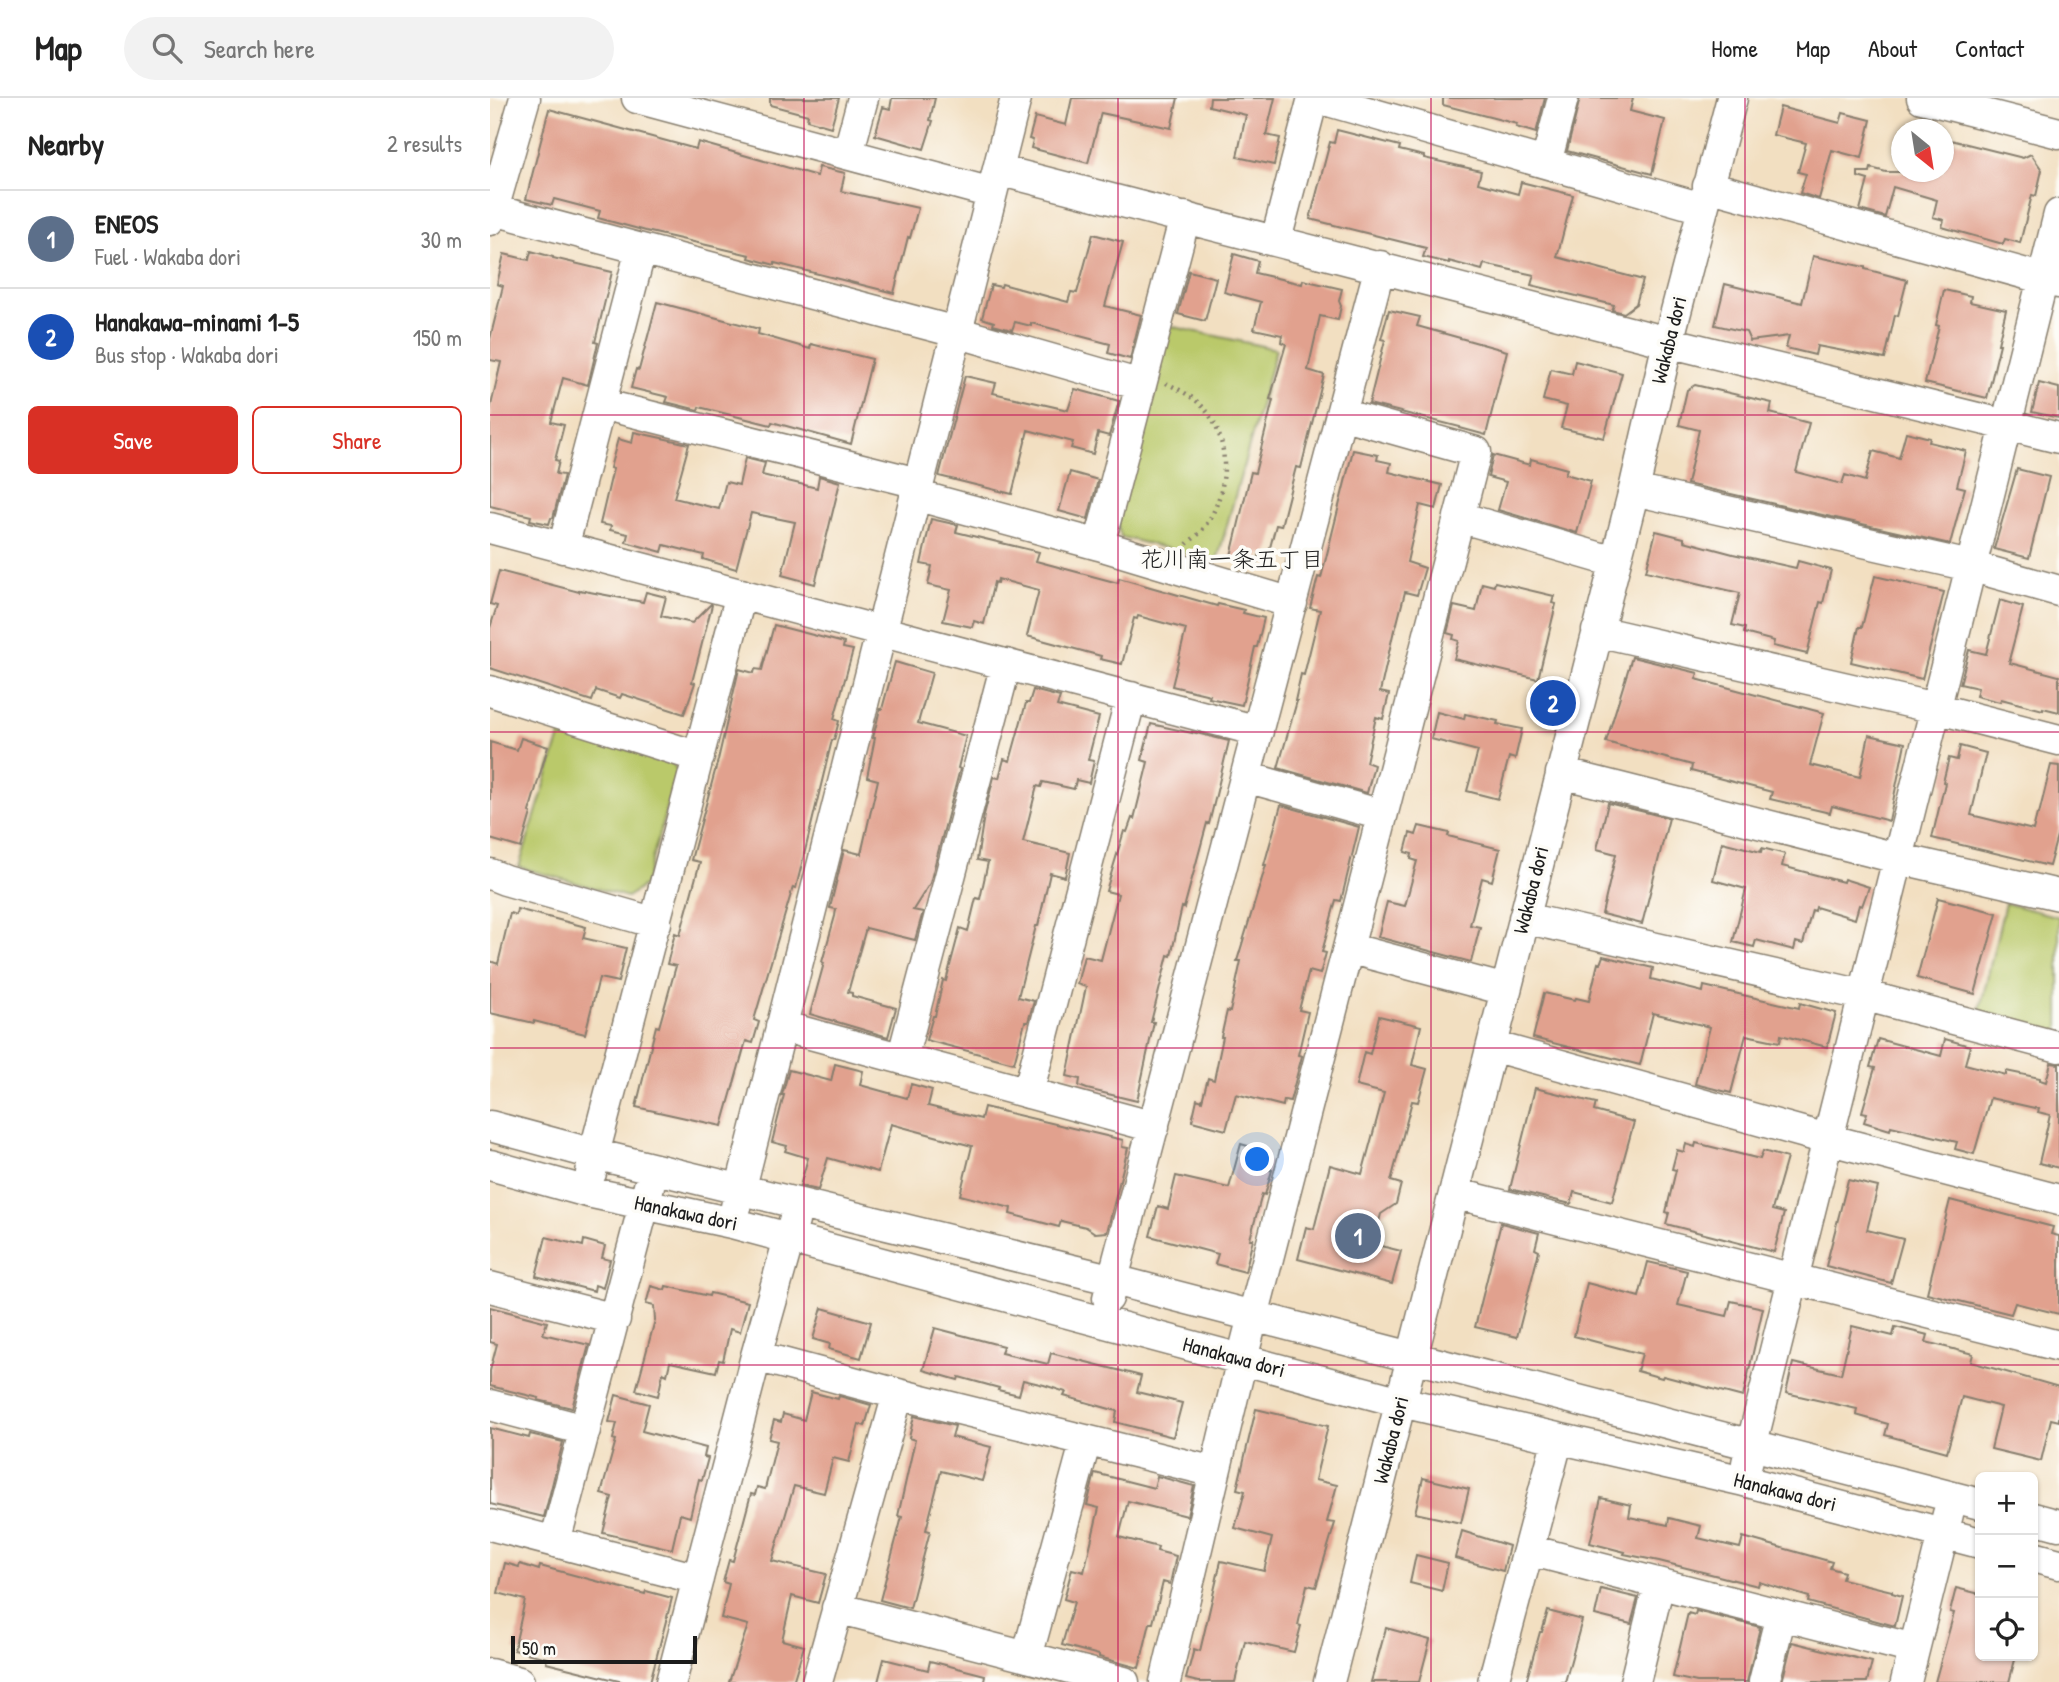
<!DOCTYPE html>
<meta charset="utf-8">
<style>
body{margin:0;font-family:"Patrick Hand","Klee One",sans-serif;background:#f2f2f2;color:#222}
.controls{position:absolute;right:21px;bottom:21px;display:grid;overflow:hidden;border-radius:10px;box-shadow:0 2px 5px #0004}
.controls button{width:63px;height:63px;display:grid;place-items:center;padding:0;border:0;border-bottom:2px solid #e0e0e0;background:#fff;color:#222;font:35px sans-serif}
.compass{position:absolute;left:1401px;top:21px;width:63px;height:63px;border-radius:50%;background:#fff;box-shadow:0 2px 5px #0004;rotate:150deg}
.scale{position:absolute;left:21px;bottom:18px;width:186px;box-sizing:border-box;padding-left:7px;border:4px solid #1c1c1c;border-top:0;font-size:19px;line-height:24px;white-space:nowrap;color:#1c1c1c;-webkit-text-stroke:5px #fdfcf7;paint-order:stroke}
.you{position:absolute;left:768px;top:1062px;width:24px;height:24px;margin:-18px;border:5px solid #fff;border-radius:50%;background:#1a73e8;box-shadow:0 0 0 10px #1a73e833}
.badge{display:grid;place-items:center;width:46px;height:46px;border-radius:50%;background:#d93025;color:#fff;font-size:23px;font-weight:700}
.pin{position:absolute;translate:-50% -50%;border:4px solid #fff;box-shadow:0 2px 7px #0006}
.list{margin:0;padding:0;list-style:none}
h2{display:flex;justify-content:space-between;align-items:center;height:91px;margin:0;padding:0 28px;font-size:30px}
h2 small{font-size:23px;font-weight:400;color:#767676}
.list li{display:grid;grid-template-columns:46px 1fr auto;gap:21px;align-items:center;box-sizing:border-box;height:98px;padding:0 28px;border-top:2px solid #e0e0e0}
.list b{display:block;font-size:26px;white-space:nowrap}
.list p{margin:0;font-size:23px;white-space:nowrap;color:#767676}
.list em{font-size:23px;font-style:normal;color:#767676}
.actions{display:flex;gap:14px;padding:21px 28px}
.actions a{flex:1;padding:16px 0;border:2px solid #d93025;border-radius:10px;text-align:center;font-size:24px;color:#d93025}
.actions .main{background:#d93025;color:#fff}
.icon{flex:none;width:38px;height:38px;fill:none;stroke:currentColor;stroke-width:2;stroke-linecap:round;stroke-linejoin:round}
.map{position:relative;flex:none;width:1569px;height:1584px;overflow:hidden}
header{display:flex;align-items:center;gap:42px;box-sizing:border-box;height:98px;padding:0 35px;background:#fff;border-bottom:2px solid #e0e0e0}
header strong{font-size:33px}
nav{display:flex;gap:38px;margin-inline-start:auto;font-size:24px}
.search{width:490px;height:63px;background:#f2f2f2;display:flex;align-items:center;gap:18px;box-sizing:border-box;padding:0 24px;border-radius:38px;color:#767676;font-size:26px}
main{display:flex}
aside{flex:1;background:#fff}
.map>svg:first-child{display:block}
</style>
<header>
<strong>Map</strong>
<div class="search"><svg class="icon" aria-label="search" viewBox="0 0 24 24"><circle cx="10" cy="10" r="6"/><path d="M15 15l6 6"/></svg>Search here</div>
<nav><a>Home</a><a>Map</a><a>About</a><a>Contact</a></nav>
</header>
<main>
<aside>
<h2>Nearby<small>2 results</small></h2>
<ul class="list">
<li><span class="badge" style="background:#5c6f8a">1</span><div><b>ENEOS</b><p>Fuel · Wakaba dori</p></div><em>30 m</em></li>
<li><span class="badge" style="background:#1a4fb4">2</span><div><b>Hanakawa-minami 1-5</b><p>Bus stop · Wakaba dori</p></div><em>150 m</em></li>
</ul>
<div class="actions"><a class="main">Save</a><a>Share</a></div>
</aside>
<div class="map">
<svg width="1569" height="1584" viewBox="0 0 1569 1584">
<rect width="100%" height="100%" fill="#fdfcf7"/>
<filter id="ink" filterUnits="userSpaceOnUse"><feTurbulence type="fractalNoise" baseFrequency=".0143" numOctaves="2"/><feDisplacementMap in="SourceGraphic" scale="14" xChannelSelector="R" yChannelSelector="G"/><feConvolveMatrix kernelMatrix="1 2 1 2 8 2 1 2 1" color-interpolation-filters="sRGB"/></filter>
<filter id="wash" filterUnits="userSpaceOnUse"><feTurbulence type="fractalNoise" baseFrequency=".00686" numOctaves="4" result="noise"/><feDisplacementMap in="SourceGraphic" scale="28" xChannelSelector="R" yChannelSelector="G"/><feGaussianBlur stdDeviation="1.57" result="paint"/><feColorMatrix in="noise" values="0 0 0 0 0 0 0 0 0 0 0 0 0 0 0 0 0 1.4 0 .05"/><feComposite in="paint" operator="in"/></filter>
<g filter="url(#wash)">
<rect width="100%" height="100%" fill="#f2dfc1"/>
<!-- green -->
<path fill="#bac96b" stroke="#6b7244" stroke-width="2" d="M675 227 786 251 727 463 631 439 627 426Z
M72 632 183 665 187 673 155 787 137 799 29 769Z
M1515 805 1569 819V935L1489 915Z"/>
<g id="blocks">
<!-- building -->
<path fill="#e1a18e" d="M280 0H349L341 29 317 22 318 17 280 7Z
M402 0H445L440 22 443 23 434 51 385 37 393 9 400 11Z
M582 0H688L681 30 611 15 598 65 541 50 543 42 539 41 545 19 576 27Z
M720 0H785L776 37 790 40 784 67 747 59 756 17 719 8Z
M953 0H1055L1046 35 1026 29 1027 26 953 7Z
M1090 0H1143L1140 13 1175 22 1162 76 1077 53Z
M1290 9 1350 25 1353 15 1381 22 1372 60 1342 52 1329 101 1310 95 1316 76 1308 74 1316 45 1283 37Z
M59 11 206 51 208 44 327 78 329 69 355 75 351 93 428 110 420 140 418 139 404 195 285 165V167L259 160 260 157 156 133 108 120 110 113 64 101 62 107 36 101Z
M847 32 910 48 909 52 934 58V60L991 73 988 85 1028 96 1031 84 1083 97 1067 159 1153 182 1146 206 1134 215 1122 212 1124 207 1041 187 1044 177 994 166 992 172 959 163V165L933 159 936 150 820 121 840 44 844 45Z
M1457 41 1533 60 1541 56 1552 72 1546 98 1542 97 1530 145 1515 141 1513 146 1452 129 1454 122 1443 119 1447 102 1403 89 1395 119 1370 112 1378 82 1368 79V74H1380L1381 70 1396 74H1453V54Z
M603 136 633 144 615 208 651 217 640 261 618 255 620 246 541 225V228L525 224 522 232 503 227 504 224 492 220 501 187 511 189 512 186 578 204 581 194 587 195Z
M41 153 63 159V160L122 174 105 244 108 245 98 287 73 280 61 324 74 327 65 362 69 363 66 376 74 377 63 420H61L59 426 40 422 41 418 0 408V312L11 264 0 262V241L13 188 7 186 14 156 39 162Z
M744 156 768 163 765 175 812 186 813 182 852 191 849 203 851 208 848 222 830 218 818 272 834 277 811 370 806 369 791 428 786 427 778 457 770 455 767 465 741 458 761 374 765 375 783 302 780 301 796 246 791 244 792 237 764 231 771 204 734 194Z
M1323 158 1375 169V171L1417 182 1408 218 1405 217 1395 261 1327 248 1325 257 1296 250 1299 238 1260 243 1256 234 1225 227 1235 186 1312 205Z
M699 173 726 180 715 223 688 216Z
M1454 192 1481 198 1480 204 1516 212 1508 246H1510L1497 300 1435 285 1449 228 1446 227Z
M167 204 269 231 268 236 320 251 321 246 382 261 361 346 282 324 281 327 209 309 208 312 176 304 178 299 141 290 146 271 149 272Z
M899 212 930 219 927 228 1017 253 996 337 970 330V329L879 306 895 242 891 241Z
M1085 263 1132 275 1114 340 1071 330 1077 308 1053 302 1061 271 1082 276Z
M475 278 506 285 503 295 578 312 585 291 629 303 619 338 608 335 603 356 581 350 583 344 538 332 522 396 449 378Z
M1549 285 1569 290V320L1542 314Z
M1205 287 1282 305 1280 315 1319 325 1306 374 1352 386 1355 377 1375 383 1383 353 1409 360 1416 334 1440 340 1439 344 1476 353 1467 388 1475 390 1460 446 1197 386 1209 332 1189 327 1197 292Z
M144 334 199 346 184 400 229 411 236 384 249 387 255 360 275 365 272 377 327 390 329 378 350 384 325 486 292 477 305 424 261 415 246 471 213 461 214 457 174 447 172 454 136 444 138 436 120 432 121 428 110 426 123 371 120 370 128 341 142 345Z
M863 352 888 357 887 362 901 365 899 374 952 387 946 411 930 407 917 464 935 470 927 497 915 494 905 533 904 532 890 594 899 596 893 621 886 619 876 664 884 667 877 695 788 670 807 603H805L811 576 814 577 830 512 820 510 828 479 831 480Z
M1003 357 1040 367 1041 361 1077 371 1075 376 1101 383 1087 435 1008 412 1016 384 998 379Z
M1527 371 1559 379 1539 460 1504 451Z
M580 374 608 382 598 421 569 413Z
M441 421 468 427 466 434 549 454 546 463 628 485 629 480 727 508 728 506 754 512 753 515 774 520 767 549H765L752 607 719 600 720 597 682 588 696 531 648 518 647 521 644 520 632 566 610 561 611 558 537 538 549 492 508 481 507 485 504 484 494 526 484 523 482 529 453 523 461 492 438 487 442 468 431 466Z
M1166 433 1194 440V443L1243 456 1306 470 1308 463 1341 472 1333 505 1330 504 1317 556 1283 548 1284 543 1254 535 1255 530 1242 527 1250 495 1156 473Z
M9 473 89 494V492L153 504 156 494 176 499 171 518 202 525 221 506 222 507 202 584 205 585 194 616 132 596 130 600 106 592 102 603 0 570V530L7 508 0 506Z
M1385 478 1454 494 1432 581 1361 564 1369 529H1372Z
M1005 484 1064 498 1062 505 1066 506 1048 581 964 561 969 543 963 541 964 537 957 535 964 508 986 513 992 485 1004 488Z
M1510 502 1533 509 1519 562H1521L1520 565 1569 578V614L1553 610V612L1511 601 1510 604 1486 598 1488 590 1470 586 1479 552 1496 556Z
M284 527 354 545 353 550 363 552 344 621 349 623 344 642H342L306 790 303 789 264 922 269 924 263 945 256 943 232 1028 146 1009 166 928 169 929 186 868 177 866 185 835 190 837 210 764 201 762 228 662 249 571 264 575 265 571 272 572Z
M1142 559 1208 575 1206 581 1334 615 1320 667 1370 679 1379 637 1415 645 1399 723 1342 708 1340 715 1280 701 1282 694 1201 673 1202 667 1116 644Z
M405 564 442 575 428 625 476 638 468 670 470 671 440 785 423 812 433 814 425 842 376 830 358 894 362 895V898L406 910 398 939 320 916 334 865 332 864 345 818 346 811 340 810 354 752 371 756 388 682 377 679 385 640H383L390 611H392Z
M543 592 570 599 567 608 609 619 598 662 604 663 599 685 586 682 584 691 553 684 551 689 547 688 533 744 580 755 575 779 560 775 548 828H546L528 899 544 903 538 924H535L524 965 436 942 443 918H445L453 882 456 883 470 830 478 833 486 800 490 801 498 764 487 762 494 717 504 679 509 680 514 661 520 663 536 605H539Z
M947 614 974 621 975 616 1008 623 1007 626 1032 631 1025 661 1019 659 1008 701 977 693 988 653 941 641Z
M661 626 702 635V634L739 643 719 726 717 725 694 810 692 809 681 858 678 857 661 924H664L647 1003 597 991 589 988 590 981 577 978 596 889 587 886 594 858 611 862 628 796 616 793 634 733 637 734 642 720 644 721 658 664 652 662Z
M31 640 58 649 39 714 41 715 31 750 0 741V644L27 652Z
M1470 648 1496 655 1481 717 1543 732 1547 716H1549L1561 667 1569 668V731L1559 768 1442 740 1455 685 1453 684 1459 660 1467 662Z
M1118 705 1179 720 1152 826 1112 816 1126 756 1107 751Z
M791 707 869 729 851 803 846 802 832 854 836 855 830 876 819 873 809 912 818 914 808 957 812 958 800 1003 794 1002 793 1008 746 996 736 1032 702 1023 707 1001 712 1003 718 980 724 982 733 939H731L737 913 740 914 751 863H747L776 767H774Z
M929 728 959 735 958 738 1010 751 1002 783 992 780 980 827 990 829 981 864 888 839 897 804 915 808 927 763 921 761 922 756 915 754 920 735 926 737Z
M1232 744 1271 754 1272 750 1295 756 1292 768 1353 784 1354 781 1379 789 1372 808 1369 807 1365 821 1326 809 1325 813 1322 812 1313 846 1306 844 1304 852 1266 842 1264 849 1243 844 1256 791 1223 782Z
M1448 800 1507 815 1485 896 1427 880Z
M27 811 96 829 93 840 136 850 128 884 109 880 95 936 44 923V925L0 915V863L8 866 20 815 26 817Z
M1113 858 1163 870 1161 881 1213 894 1214 888 1309 910 1310 905 1346 915 1337 949 1291 937 1290 944 1256 937 1241 995 1205 986 1220 929 1163 915 1150 967 1043 940 1054 895 1085 902 1086 900 1099 903 1108 865 1110 866Z
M889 918 931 928 922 967 937 971 928 1004 922 1003 901 1083 911 1086 906 1106 891 1116 883 1146 911 1153 902 1186 808 1161 816 1129 824 1131 840 1067 872 1076 894 995 866 988 874 954 880 956Z
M1388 941 1451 958 1455 941 1480 948 1475 966 1516 977V973L1550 980V982L1556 984 1561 965 1569 966V1070L1549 1065 1560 1017 1548 1014 1549 1011 1500 1000 1484 1056 1465 1051 1467 1044 1401 1028 1400 1032 1374 1024 1377 1015 1372 1014 1385 970 1380 969Z
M345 966 373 973 370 987 417 1000 421 986 442 992 438 1008 491 1021 494 1009 633 1042 632 1049 638 1050 617 1134 605 1135 596 1129 571 1123 569 1129 520 1116 521 1110 470 1097 482 1048 401 1026 388 1074 338 1060 328 1092 310 1088 318 1060 295 1053 297 1048 282 1044 294 997H292L299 972 341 983Z
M1045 990 1106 1005 1104 1013 1144 1024 1122 1104 1084 1094 1081 1106 1020 1091Z
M1206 1045 1270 1061 1273 1053 1297 1060 1282 1112 1294 1115 1284 1154 1176 1126 1179 1115 1176 1114 1186 1072 1182 1071 1187 1052 1194 1054 1196 1046 1205 1049Z
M751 1046 778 1054 776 1063 782 1065 780 1072H782L775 1097 772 1096 760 1141H763L755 1174 725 1166 728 1156 660 1138 668 1108 678 1111 686 1078 739 1090Z
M1358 1082 1388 1089 1377 1132 1413 1141 1401 1185 1336 1168Z
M1460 1102 1563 1129 1561 1136 1569 1138V1216L1525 1205 1521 1216 1437 1195Z
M1011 1125 1049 1135 1045 1151 1049 1153 1027 1239 985 1229Z
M56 1139 93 1148 94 1142 115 1148 112 1160 120 1162 113 1190 105 1187 104 1193 46 1178Z
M1158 1164 1197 1173 1188 1207 1237 1218 1241 1203 1273 1210 1253 1299 1173 1278 1172 1280 1147 1273 1152 1256 1084 1238 1097 1185 1149 1199Z
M161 1188 175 1192 176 1188 219 1198 220 1195 258 1204 250 1234 240 1231 233 1263 229 1262 226 1274 180 1264 177 1277 173 1275 168 1298 146 1292 165 1222 164 1208 156 1206Z
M0 1209 57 1224 53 1236 99 1247 82 1310 48 1302 49 1300 0 1288V1273L7 1246 0 1244Z
M332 1210 381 1224 371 1260 339 1251 340 1246 323 1241Z
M1362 1228 1403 1238 1405 1229 1438 1237 1436 1244 1483 1256 1481 1264 1569 1289V1323L1561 1321 1551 1363 1501 1351 1511 1309 1472 1299 1457 1354 1395 1337 1398 1326 1366 1317 1367 1311 1296 1295 1303 1265 1351 1276Z
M445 1230 513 1248 511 1255 558 1266 561 1255 651 1278 647 1294 692 1305 683 1339 625 1324 627 1313 574 1298 576 1294 554 1287 533 1282 529 1297 508 1292 509 1290 469 1279 468 1282 433 1272Z
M321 1294 348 1301 349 1298 381 1307 375 1328 369 1326 359 1364 343 1360 334 1395 304 1388 282 1463 336 1476 328 1505 302 1498 292 1542 314 1548 303 1584H239L258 1527 231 1520 239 1486 233 1484 239 1462 243 1463 261 1396 265 1397 267 1389 275 1391 287 1343 279 1341 284 1322 291 1324 293 1316 314 1322Z
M126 1297 159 1306 152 1333 216 1350 214 1359 218 1360 212 1382 209 1381 200 1419 190 1416 182 1451 113 1435 122 1399 111 1396 126 1342 123 1341 127 1325 119 1324Z
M766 1311 838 1328 825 1382 847 1387 837 1424 845 1425 826 1489 817 1487 808 1527 811 1528 804 1554 755 1543 745 1584H708L696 1581 704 1551 710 1553 731 1463 774 1473 782 1440 745 1430 755 1393 747 1391Z
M424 1318 465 1328 462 1339 501 1349 492 1383 451 1373 436 1432 440 1433 420 1510 390 1502 412 1419 408 1418 425 1342 419 1340Z
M0 1330 39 1340 40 1336 73 1344 54 1419 0 1406Z
M605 1375 664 1390 667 1378 704 1388 697 1418 638 1403 629 1439 668 1449 667 1453 686 1458 680 1486 673 1484 663 1525H660L649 1570 609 1559V1557L572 1547 584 1504 574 1501 582 1471 594 1474 609 1410 597 1407Z
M933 1380 979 1391 971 1425 925 1415Z
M1111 1400 1141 1407 1139 1419 1178 1427 1179 1420 1211 1428 1208 1440 1250 1450 1253 1439 1342 1464 1340 1470 1354 1474 1352 1481 1402 1493V1495L1412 1498 1405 1528 1318 1504 1319 1499 1269 1484 1268 1488 1169 1463 1134 1456 1135 1454 1100 1445Z
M972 1433 1019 1448 1013 1473 965 1460Z
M926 1457 958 1465 952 1493 920 1485Z
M15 1465 29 1469 30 1466 49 1472 50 1468 155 1496 156 1493 182 1500 160 1584H133L56 1565 57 1560 24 1552 35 1502 8 1495Z
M1466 1490 1490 1496V1558H1526L1519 1584H1445L1464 1515 1460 1514Z
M1111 1491 1148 1500 1141 1526 1105 1517Z
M1058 1513 1092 1522 1075 1584H1036L1050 1534H1052Z
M1206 1513 1270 1529 1257 1584H1207L1183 1579 1198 1515 1205 1517Z
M896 1530 940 1542 929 1584H881Z
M1302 1544 1382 1564 1377 1584H1292Z
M394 1561 438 1572 440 1563 495 1577 494 1584H388Z"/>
</g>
</g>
<g filter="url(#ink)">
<use href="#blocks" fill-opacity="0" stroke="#877e6e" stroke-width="2"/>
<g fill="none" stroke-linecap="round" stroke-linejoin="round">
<defs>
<path id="minor" d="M147 0 502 95
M828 0 1212 110
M1432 0 1569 35
M358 56 373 0
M1056 65 1073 0
M508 72 1178 244 1569 340
M1218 88 1569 185
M0 111 466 234 651 287
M0 122 35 0
M786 142 823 0
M111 306 428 385
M1144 392 1480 468 1569 493
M425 397 609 447 802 505
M969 419 1125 464
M0 430 768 633
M609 447 695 119
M73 450 151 151
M1107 533 1445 610 1569 642
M0 593 209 659
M1071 675 1407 760 1569 797
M756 679 892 717
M0 776 15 782 166 825
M1034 820 1373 897 1569 949
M858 850 1016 892
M291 928 664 1029
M1002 948 1337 1041 1569 1102
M412 961 516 566
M538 995 641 599
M0 1028 104 1056 624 1182 1490 1406
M0 1067 98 1094 242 1125 911 1304 1254 1383 1490 1445
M101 1075 104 1056 251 496
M964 1095 1569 1248
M246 1109 526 0
M0 1189 125 1221
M618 1200 890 168
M266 1258 408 1296 725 1374
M0 1307 95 1332
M1257 1365 1569 116
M1543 1420 1569 1427
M0 1427 208 1481
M65 1444 159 1088
M1039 1452 1424 1551
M1543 1459 1569 1466
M347 1510 634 1584
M537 1559 596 1342
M0 1576 29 1584
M181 1584 266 1258 304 1123
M327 1584 408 1296
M675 1584 752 1261 986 354 851 316
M839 1584 1144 392 1178 244 1242 0
M1003 1584 1068 1340
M1145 1584 1169 1486
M1274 1584 1291 1517
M1416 1584 1458 1416"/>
</defs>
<!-- minor casing -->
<use href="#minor" stroke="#877e6e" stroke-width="33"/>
<!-- path -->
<path stroke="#877e6e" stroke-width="4.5" stroke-dasharray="2 5" stroke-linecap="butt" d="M676 285C689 291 703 299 713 309 743 342 739 397 713 431 709 437 702 441 697 446"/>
<!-- minor -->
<use href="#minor" stroke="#fff" stroke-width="30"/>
</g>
</g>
<!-- grid -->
<path fill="none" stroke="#c2185b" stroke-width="2" stroke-opacity="0.55" d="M314 0V1584M628 0V1584M941 0V1584M1255 0V1584M0 317H1569M0 634H1569M0 950H1569M0 1267H1569"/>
<g text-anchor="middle" stroke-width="7" stroke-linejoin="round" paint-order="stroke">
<!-- street labels -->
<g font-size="21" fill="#1c1c1c" stroke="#fdfcf7">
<text transform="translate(1179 242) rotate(-76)" y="7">Wakaba dori</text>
<text transform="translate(1041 792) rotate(-76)" y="7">Wakaba dori</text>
<text transform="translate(196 1115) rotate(12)" y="7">Hanakawa dori</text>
<text transform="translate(744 1259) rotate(15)" y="7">Hanakawa dori</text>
<text transform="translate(901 1342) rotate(-76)" y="7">Wakaba dori</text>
<text transform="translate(1295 1394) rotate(14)" y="7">Hanakawa dori</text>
</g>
<!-- neighbourhood labels -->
<g font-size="23" fill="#1c1c1c" stroke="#fdfcf7">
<text x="742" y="469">花川南一条五丁目</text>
</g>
</g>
</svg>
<div class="controls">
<button>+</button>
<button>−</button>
<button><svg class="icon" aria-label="locate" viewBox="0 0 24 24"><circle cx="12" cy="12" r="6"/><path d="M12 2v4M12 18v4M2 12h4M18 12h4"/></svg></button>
</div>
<svg class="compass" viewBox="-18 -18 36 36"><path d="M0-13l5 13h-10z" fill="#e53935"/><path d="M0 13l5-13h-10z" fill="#767676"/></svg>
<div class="scale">50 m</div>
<div class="you"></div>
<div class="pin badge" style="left:868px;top:1138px;background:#5c6f8a">1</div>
<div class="pin badge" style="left:1063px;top:605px;background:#1a4fb4">2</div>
</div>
</main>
